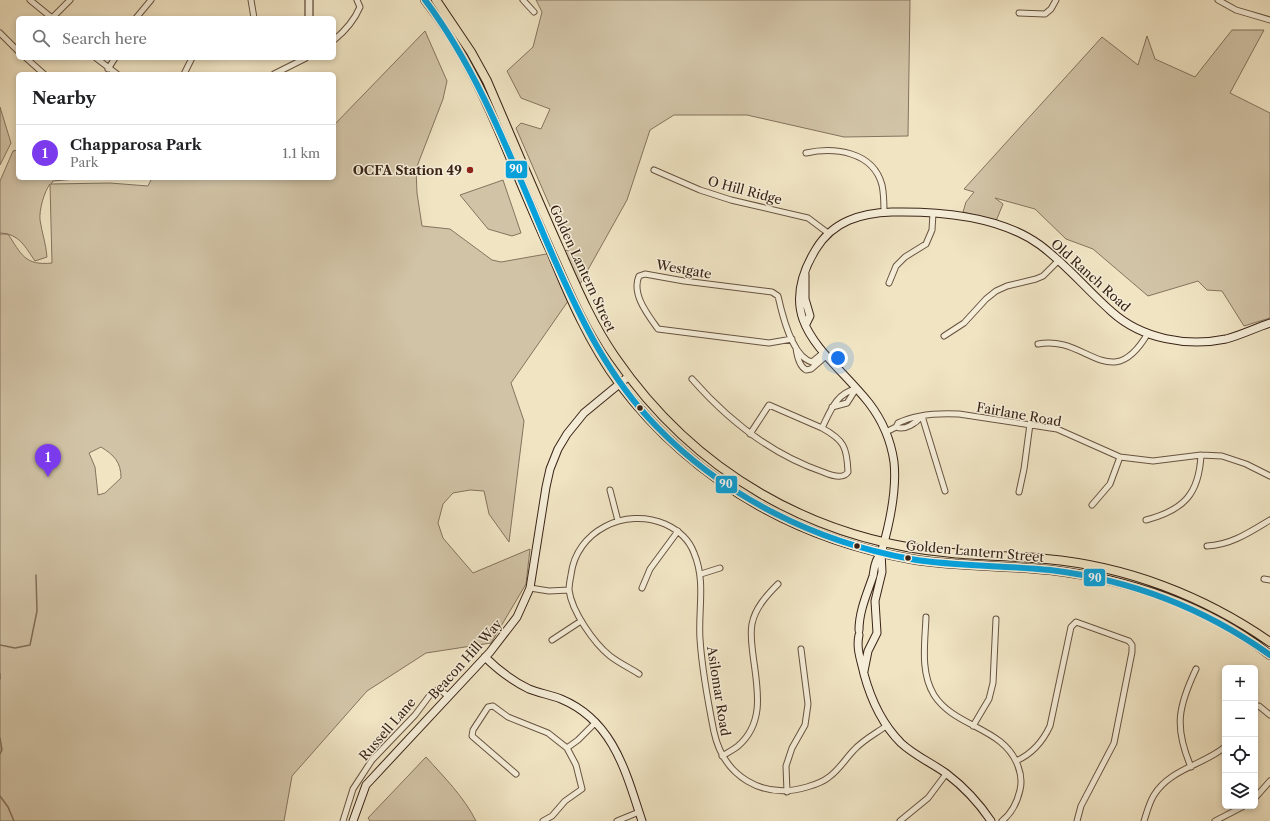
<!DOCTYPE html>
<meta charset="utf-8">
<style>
body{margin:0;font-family:"Libre Caslon Text",serif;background:#f2f2f2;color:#202124}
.controls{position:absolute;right:12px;bottom:12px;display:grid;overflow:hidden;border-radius:6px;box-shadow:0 2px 6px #0003}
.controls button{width:36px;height:36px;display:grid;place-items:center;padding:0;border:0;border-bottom:1px solid #e0e0e0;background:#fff;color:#202124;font:20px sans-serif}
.you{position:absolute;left:838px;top:358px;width:14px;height:14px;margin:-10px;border:3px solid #fff;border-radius:50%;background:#1a73e8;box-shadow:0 0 0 6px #1a73e833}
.badge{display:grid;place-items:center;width:26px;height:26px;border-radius:50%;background:#7c3aed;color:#fff;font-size:13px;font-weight:700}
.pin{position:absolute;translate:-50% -33px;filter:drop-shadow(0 1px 2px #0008)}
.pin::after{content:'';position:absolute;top:21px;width:14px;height:12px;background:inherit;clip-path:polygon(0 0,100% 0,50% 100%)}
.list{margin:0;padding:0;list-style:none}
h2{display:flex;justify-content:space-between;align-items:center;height:52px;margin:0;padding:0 16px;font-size:17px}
h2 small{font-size:13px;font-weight:400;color:#757577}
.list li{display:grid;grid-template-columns:26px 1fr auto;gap:12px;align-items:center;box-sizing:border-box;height:56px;padding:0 16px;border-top:1px solid #e0e0e0}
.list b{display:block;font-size:15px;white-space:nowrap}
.list p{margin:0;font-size:13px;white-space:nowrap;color:#757577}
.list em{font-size:13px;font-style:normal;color:#757577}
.icon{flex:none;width:22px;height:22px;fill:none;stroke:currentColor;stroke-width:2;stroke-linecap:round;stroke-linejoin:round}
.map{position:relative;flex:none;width:1270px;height:821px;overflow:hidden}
.search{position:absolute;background:#fff;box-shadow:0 2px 6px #0003;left:16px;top:16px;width:320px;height:44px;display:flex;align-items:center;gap:10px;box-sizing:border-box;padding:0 14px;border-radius:6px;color:#757577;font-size:15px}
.panel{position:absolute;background:#fff;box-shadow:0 2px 6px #0003;left:16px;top:72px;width:320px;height:108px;border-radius:6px}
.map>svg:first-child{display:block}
</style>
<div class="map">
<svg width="1270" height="821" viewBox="0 0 1270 821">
<rect width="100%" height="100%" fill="#f0e4c3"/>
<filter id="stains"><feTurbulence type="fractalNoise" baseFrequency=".005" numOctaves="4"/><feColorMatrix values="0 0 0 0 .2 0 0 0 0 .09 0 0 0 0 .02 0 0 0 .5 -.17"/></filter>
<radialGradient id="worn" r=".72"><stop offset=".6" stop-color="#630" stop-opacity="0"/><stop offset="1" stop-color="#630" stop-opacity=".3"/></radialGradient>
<!-- green -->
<path fill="#d1c3a6" stroke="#85735e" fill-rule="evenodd" d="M536 0H910L908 136 844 137 747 115H674L650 130 627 200 580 284 511 383 524 421 509 542 489 514 484 491 470 490 453 493 443 504 438 523 443 538 473 573 530 549 526 584 491 643 426 653 367 691 292 776 284 821H0V234H8C21 254 25 266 52 263L50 184C44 192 39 210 40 220 42 233 46 244 47 257L35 261C25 247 20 234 0 233V181L13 151 18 150V178L76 179 53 181 51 184 110 183 148 186 152 178H334V125L425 31 447 81 443 99 416 169 417 193 422 226 450 229 492 260 501 262 569 250 516 128 521 123 541 129 550 109 521 98 507 71 533 47 542 12ZM101 447C114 455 121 462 121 478L105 493 98 495 95 467 89 453Z
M1232 30H1264L1230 93 1270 113V318L1244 326 1222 291 1207 290 1198 281 1148 296 1093 249 1066 239 1035 209 995 198 1003 204 996 221 963 212 966 202 974 192 964 189 1102 37 1138 65 1147 36 1155 59 1195 77Z
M0 107 11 143 0 165Z
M503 180 521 233 512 236 488 229 460 195Z
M426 757C444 777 464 797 476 821H370L368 818Z"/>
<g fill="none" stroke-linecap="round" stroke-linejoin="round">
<!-- stream -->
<path stroke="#826f5a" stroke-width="1.5" d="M0 645 15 648 30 645 37 611 36 575
M0 674V679
M0 738 2 750 0 754
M0 796 8 807 14 821"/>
<defs>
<path id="street" d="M30 0 52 18
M251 0 254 18
M523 0 534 12
M1218 0 1236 10 1270 20
M1019 13 1045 14 1051 9 1056 0
M52 18 70 0
M136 18 151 0
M0 33 18 51
M334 40C345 31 354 21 360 7L357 0
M26 58 44 74
M96 58 117 74
M108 69 115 58
M184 74 192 58
M274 74 306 58
M806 153C834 147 873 151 882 185 884 194 884 203 884 213
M654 170 700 190 731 200 808 218 828 233
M889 283 896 266 905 257 926 244 932 230 933 213
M944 336 964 323 986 299 996 291 1007 286 1036 279 1043 276 1058 261
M792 339 769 343 658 329C648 315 631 294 639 276L645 274 684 281 772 292 778 296C782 314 792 357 812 362L823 353
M1038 344C1086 334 1111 397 1148 333
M796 348C797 356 799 366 806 370L811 369 826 356
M692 379C728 420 770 454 823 472 830 475 843 480 848 472 847 447 844 440 822 428 830 412 836 393 856 389
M832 407 847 403 856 389
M922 416 945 491
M896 427C905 431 916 423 922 416
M886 432 896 427 898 423C916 414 939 413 959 414L1057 429 1120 457 1153 461 1201 455 1222 456 1246 464 1270 476
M750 434 769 405 822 428
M610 490 618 521
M1019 492 1024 469 1030 424
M1092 505 1110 484 1120 457
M1146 520C1184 510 1199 494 1201 455
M1207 546C1231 545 1250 532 1270 520
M701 574 720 568
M1264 579 1270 580
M530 588 549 591 569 590
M642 588 650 569 678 531
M926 617C925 643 920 672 934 695 955 728 1004 727 1018 766 1021 774 1022 782 1020 790 1017 803 1012 813 1002 821
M552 640 581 621
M639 674C630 668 619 663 610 656 594 643 572 612 569 590 569 586 570 580 571 575 576 531 625 507 665 524 678 530 689 539 694 553 706 581 698 610 700 639 702 670 708 702 714 732 724 777 763 800 807 787 814 785 823 782 829 777 839 770 846 758 854 750 863 740 875 734 886 726
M1255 706H1259L1270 715
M973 726 989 699 993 683 996 619
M722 756C727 753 733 750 738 746 766 722 757 687 753 655 752 646 750 634 752 624 755 608 767 595 778 584
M1016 761C1032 754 1043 741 1050 726L1071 627 1076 622 1129 641 1132 645V652L1114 743 1081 806 1077 821
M1191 767C1174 727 1178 707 1196 669
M516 774 472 736 473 730 488 707 493 706 508 717 548 733 567 748
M787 792 786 766 792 748 805 725 808 704 801 649
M1255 798 1270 781
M343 821 353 789 372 760 415 715 430 695 439 689 448 696
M543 821 552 816 565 801 582 789 576 765 567 748 578 740 596 722
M617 821 639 812
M900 821 928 798 946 774
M1144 821C1147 812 1149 803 1154 795 1170 769 1203 765 1225 747
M1215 821 1244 806"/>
<path id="secondary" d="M309 0V18
M805 274V299L810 316 806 324
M859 630C859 611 867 594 873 576 874 571 874 567 876 562 877 558 881 554 882 550 890 522 897 491 894 462 891 441 882 420 869 403 827 351 771 322 816 249 833 221 861 213 892 212 940 211 1000 216 1040 245 1067 265 1087 290 1112 312 1142 339 1187 347 1226 339 1241 335 1255 328 1270 323
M859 635C856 649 861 660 864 674 871 700 882 724 901 743 915 756 932 763 947 774 964 787 979 803 991 821
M485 657C498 670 513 681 529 689 539 693 551 695 561 699 614 721 626 773 642 821
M864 671 868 651 877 633 875 601 882 572 881 552
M353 821 366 785 490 652 517 617 530 588 546 487 550 469 558 449 567 434 584 413 629 376"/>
<path id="primary" d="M425 0C465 50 491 110 515 169 527 197 539 226 552 254 570 298 590 344 619 383 637 407 659 431 682 451 747 508 826 544 911 559 957 567 1004 565 1050 570 1128 579 1208 606 1270 655
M436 0 471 52 487 81C511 137 535 194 560 250 576 286 592 324 615 357 694 472 813 541 952 553 983 556 1015 556 1046 559 1126 566 1204 596 1270 642"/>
</defs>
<!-- street casing -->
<use href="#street" stroke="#675341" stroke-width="7"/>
<!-- secondary casing -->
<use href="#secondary" stroke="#392316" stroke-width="9"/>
<!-- primary casing -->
<use href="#primary" stroke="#392316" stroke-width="10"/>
<!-- street -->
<use href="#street" stroke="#f5edd8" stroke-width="5"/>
<!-- secondary -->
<use href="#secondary" stroke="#f5edd8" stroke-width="7"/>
<!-- primary -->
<use href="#primary" stroke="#f0e4c3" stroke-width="8"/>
<defs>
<path id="bus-1" d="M425 0C482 76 514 167 552 254 580 318 608 377 657 427 725 497 816 542 911 559 957 567 1004 565 1050 570 1131 580 1204 608 1270 655"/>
</defs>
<!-- bus-1 casing -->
<use href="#bus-1" stroke="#f5edd8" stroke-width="9"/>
<!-- bus-1 -->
<use href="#bus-1" stroke="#06a1dc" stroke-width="6"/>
</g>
<!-- markers -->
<circle fill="#8f2418" stroke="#f5edd8" stroke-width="1.5" cx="470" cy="170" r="4"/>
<g fill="#392316" stroke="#f5edd8" stroke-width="1.5">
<circle cx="640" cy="408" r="3.5"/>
<circle cx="857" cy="546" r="3.5"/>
<circle cx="908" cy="558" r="3.5"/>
</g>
<g text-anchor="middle" stroke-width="3" stroke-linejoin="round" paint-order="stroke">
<!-- poi labels -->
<g font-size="13" font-weight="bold" fill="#392316" stroke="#f5edd8" text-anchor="end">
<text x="462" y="175">OCFA Station 49</text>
</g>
<!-- street labels -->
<g font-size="13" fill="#392316" stroke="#f5edd8">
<text transform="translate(745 190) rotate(15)" y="5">O Hill Ridge</text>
<text transform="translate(583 268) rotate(65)" y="5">Golden Lantern Street</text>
<text transform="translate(684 269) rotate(10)" y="5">Westgate</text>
<text transform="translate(1091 275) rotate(42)" y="5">Old Ranch Road</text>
<text transform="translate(1019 414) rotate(10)" y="5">Fairlane Road</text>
<text transform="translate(975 551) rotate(5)" y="5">Golden Lantern Street</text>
<text transform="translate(465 659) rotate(-48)" y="5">Beacon Hill Way</text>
<text transform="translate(719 691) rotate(81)" y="5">Asilomar Road</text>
<text transform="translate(387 729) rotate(-49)" y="5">Russell Lane</text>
</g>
</g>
<g stroke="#f5edd8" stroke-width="1.5">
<rect x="505" y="160" width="23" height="19" rx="4" fill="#06a1dc"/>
<rect x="715" y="475" width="23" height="19" rx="4" fill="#06a1dc"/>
<rect x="1083" y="568" width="23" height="19" rx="4" fill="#06a1dc"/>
</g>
<g font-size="11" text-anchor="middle" font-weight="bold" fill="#fff">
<text x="516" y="173">90</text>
<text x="726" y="488">90</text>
<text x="1095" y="582">90</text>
</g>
<rect width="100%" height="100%" filter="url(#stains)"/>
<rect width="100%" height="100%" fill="url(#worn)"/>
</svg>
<div class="controls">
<button>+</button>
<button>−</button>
<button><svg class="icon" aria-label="locate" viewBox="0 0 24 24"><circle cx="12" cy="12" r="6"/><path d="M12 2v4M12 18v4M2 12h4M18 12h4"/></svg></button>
<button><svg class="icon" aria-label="layers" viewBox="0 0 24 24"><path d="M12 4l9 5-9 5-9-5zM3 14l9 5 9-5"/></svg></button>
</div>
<div class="you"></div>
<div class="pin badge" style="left:48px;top:477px">1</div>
<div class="search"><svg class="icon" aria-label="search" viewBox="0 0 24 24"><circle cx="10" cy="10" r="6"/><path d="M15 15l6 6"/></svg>Search here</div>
<section class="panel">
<h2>Nearby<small></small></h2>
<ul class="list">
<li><span class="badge">1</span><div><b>Chapparosa Park</b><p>Park</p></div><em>1.1 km</em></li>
</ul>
</section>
</div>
